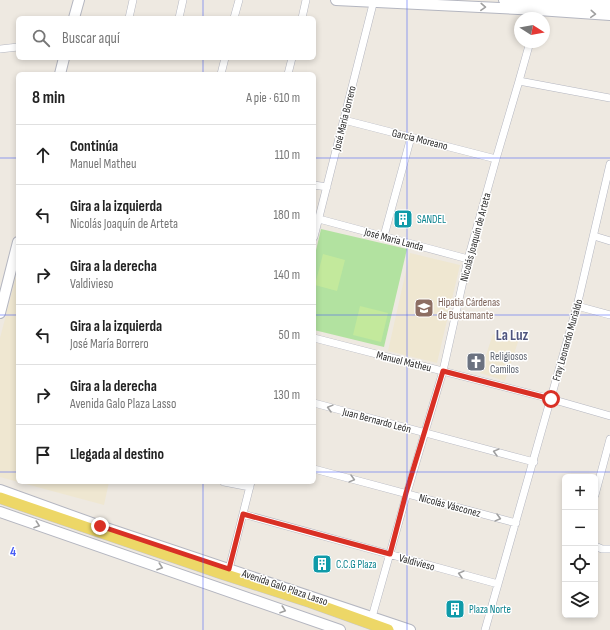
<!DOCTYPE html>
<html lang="es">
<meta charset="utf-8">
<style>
body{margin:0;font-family:"Sofia Sans Condensed",sans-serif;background:#f2f2f2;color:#222}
.controls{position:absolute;right:12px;bottom:12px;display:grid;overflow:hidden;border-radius:6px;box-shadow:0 2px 6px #0003}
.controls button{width:36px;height:36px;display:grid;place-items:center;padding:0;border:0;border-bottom:1px solid #e0e0e0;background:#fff;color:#222;font:20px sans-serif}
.compass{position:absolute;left:514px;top:12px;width:36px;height:36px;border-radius:50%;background:#fff;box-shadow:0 2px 6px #0003;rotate:101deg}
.stop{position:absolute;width:12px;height:12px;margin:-9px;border:3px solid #d93025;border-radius:50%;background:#fff}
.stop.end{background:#d93025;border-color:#fff;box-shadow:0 1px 4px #0008}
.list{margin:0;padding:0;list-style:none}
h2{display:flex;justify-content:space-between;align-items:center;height:52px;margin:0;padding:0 16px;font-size:17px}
h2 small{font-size:13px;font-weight:400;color:#767676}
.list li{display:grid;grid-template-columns:26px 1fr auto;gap:12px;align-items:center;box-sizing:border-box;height:60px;padding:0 16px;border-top:1px solid #e0e0e0}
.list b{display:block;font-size:15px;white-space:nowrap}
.list p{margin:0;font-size:13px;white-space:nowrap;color:#767676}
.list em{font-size:13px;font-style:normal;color:#767676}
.icon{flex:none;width:22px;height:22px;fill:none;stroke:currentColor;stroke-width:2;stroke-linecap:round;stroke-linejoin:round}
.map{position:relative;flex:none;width:610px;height:630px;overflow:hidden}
.search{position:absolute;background:#fff;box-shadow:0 2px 6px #0003;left:16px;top:16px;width:300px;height:44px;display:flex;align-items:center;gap:10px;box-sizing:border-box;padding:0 14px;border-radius:6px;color:#767676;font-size:15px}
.panel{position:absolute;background:#fff;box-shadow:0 2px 6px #0003;left:16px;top:72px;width:300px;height:412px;border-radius:6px}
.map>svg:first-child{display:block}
</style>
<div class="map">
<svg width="610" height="630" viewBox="0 0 610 630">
<rect width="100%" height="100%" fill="#eee9e1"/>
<!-- education -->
<path fill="#efe7d1" d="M410 253 460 265 437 363 388 351Z
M18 269V482H109L104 505 0 477V338Z
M493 334 520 336 505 381 480 373Z"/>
<!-- green -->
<path fill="#b2e2a0" d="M321 229 407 249 384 347 314 330V259Z"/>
<!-- pitch -->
<path fill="#c3e99c" d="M323 254 345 260 337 291 315 285Z
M360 306 388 313 381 342 353 335Z"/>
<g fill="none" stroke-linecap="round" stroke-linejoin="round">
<defs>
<path id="street" d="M129 18 133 0
M179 18 183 0
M234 18 239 0
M302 18 306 0
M0 49 18 47
M221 74 225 58
M288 74 292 58
M519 81 610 98
M344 120 496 159
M314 185 327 187
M319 219 468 259
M384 236 411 137
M594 236 610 241
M314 237 374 0
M577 306 610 315
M314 338 551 399 610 416
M314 403 534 462
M314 469 516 523
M224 482 250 487
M595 495 610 439
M243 514 498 584
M595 546 602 549H610
M229 569 251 482
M372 617 407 493 443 371 468 259 496 159 519 81 530 42
M485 630 577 306 610 164"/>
<path id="secondary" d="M336 0 538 10 610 15
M504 0 610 5
M74 18 79 0
M60 74 64 58
M0 313 18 242
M0 490 100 526 410 630
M0 512 340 630"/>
<path id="primary" d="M0 498 220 573 310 602 388 630"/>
</defs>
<!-- street casing -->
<use href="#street" stroke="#b4b6c0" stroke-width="8"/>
<!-- secondary casing -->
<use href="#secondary" stroke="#b4b6c0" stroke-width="12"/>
<!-- primary casing -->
<use href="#primary" stroke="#c8c8c8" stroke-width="12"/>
<!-- street -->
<use href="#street" stroke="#fff" stroke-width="7"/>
<!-- secondary -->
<use href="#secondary" stroke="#fff" stroke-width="10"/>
<!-- primary -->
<use href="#primary" stroke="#edd767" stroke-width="11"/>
</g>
<!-- one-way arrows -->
<defs><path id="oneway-chevron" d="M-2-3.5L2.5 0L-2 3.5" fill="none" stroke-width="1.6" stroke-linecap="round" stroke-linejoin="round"/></defs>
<g stroke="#a0a0a0">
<use href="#oneway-chevron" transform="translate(483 7) rotate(3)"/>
<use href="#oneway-chevron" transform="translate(593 14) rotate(4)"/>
<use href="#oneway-chevron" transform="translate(330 408) rotate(-165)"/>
<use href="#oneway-chevron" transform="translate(496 452) rotate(-165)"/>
<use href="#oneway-chevron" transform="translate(352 479) rotate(15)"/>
<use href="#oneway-chevron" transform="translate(498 518) rotate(15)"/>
<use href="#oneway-chevron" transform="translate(37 525) rotate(19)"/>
<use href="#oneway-chevron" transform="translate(160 567) rotate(19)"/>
<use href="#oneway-chevron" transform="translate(461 574) rotate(-165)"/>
<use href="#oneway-chevron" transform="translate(283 610) rotate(19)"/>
</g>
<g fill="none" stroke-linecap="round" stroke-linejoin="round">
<!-- route -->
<path stroke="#d93025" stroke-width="5" d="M100 526 229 569 243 514 390 554 406 493 443 371 551 399"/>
</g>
<!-- grid -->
<path fill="none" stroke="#475cf5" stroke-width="1" stroke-opacity="0.55" d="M203 0V18M407 0V630M203 58V74M0 158H18M314 158H610M0 315H18M314 315H610M0 472H18M314 472H610M203 482V630"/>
<!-- icons -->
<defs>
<symbol id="building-square" viewBox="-11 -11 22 22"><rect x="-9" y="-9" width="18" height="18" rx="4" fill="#0f9aa8" stroke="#fff"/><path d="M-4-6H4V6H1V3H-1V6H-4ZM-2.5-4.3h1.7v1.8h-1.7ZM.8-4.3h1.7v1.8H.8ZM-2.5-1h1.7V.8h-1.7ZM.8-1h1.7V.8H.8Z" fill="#fff"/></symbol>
<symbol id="university-square" viewBox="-11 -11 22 22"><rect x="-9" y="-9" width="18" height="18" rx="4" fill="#8d6e63" stroke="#fff"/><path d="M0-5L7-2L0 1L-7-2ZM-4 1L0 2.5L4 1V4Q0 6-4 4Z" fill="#fff"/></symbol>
<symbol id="church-square" viewBox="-11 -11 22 22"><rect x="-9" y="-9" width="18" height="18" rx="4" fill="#6b7280" stroke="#fff"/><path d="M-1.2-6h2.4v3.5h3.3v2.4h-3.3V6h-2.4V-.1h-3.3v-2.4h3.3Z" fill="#fff"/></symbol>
</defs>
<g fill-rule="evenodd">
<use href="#building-square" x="392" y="208" width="22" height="22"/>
<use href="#university-square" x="413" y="297" width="22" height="22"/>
<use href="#church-square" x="465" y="351" width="22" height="22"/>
<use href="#building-square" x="311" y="553" width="22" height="22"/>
<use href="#building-square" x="444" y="598" width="22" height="22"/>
</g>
<g text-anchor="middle" stroke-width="3" stroke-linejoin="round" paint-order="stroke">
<!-- street labels -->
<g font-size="11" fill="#2d2d2d" stroke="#fff">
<text transform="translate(344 118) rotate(-76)" y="4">José María Borrero</text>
<text transform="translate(420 139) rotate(14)" y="4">García Moreano</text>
<text transform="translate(475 237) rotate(-75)" y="4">Nicolás Joaquín de Arteta</text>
<text transform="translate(394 239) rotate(15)" y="4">José María Landa</text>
<text transform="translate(567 340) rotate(-74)" y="4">Fray Leonardo Murialdo</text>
<text transform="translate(404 361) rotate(14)" y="4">Manuel Matheu</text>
<text transform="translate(377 420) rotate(15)" y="4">Juan Bernardo León</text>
<text transform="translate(450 505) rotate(15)" y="4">Nicolás Vásconez</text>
<text transform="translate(417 562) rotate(15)" y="4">Valdivieso</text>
<text transform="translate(285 587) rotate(19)" y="4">Avenida Galo Plaza Lasso</text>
</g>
<!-- culture labels -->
<g font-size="11" fill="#0d838f" stroke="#fff" text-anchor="start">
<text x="417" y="223">SANDEL</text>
<text x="336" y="568">C.C.G Plaza</text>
<text x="469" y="613">Plaza Norte</text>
</g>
<!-- education labels -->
<g font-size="11" fill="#785e54" stroke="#fff" text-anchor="start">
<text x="438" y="306">Hipatia Cárdenas<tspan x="438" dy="13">de Bustamante</tspan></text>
</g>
<!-- worship labels -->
<g font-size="11" fill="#5b616d" stroke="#fff" text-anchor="start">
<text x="490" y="360">Religiosos<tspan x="490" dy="13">Camilos</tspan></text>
</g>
<!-- district labels -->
<g font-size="15" font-weight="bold" fill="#4e547e" stroke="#fff">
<text x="512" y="340">La Luz</text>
</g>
</g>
<g font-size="13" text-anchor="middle" font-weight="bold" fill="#475cf5" stroke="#fff" stroke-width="3" stroke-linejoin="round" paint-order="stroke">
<text x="13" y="556">4</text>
</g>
</svg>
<div class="controls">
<button>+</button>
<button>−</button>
<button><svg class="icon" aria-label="locate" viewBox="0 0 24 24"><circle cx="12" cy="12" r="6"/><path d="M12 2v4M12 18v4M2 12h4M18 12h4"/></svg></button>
<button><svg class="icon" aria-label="layers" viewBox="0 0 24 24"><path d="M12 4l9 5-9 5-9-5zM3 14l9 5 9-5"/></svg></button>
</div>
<svg class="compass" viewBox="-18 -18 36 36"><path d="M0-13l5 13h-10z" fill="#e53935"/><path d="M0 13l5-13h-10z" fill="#767676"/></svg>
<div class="stop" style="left:551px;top:399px"></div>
<div class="stop end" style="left:100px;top:526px"></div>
<div class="search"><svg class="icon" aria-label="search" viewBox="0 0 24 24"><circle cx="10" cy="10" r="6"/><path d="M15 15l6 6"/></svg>Buscar aquí</div>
<section class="panel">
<h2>8 min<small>A pie · 610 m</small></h2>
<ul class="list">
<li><svg class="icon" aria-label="ahead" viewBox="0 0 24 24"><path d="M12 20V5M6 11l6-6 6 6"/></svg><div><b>Continúa</b><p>Manuel Matheu</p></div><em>110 m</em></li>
<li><svg class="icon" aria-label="left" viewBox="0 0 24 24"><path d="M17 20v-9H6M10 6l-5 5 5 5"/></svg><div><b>Gira a la izquierda</b><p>Nicolás Joaquín de Arteta</p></div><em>180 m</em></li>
<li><svg class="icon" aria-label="right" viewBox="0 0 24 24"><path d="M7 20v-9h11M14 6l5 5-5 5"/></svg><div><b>Gira a la derecha</b><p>Valdivieso</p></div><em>140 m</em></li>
<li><svg class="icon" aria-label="left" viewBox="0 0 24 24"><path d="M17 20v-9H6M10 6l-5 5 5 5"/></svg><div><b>Gira a la izquierda</b><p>José María Borrero</p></div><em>50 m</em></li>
<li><svg class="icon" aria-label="right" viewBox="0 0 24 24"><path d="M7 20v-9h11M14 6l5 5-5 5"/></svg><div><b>Gira a la derecha</b><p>Avenida Galo Plaza Lasso</p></div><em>130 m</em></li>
<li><svg class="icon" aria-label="arrive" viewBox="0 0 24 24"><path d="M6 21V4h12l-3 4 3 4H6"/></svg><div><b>Llegada al destino</b></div></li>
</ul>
</section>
</div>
